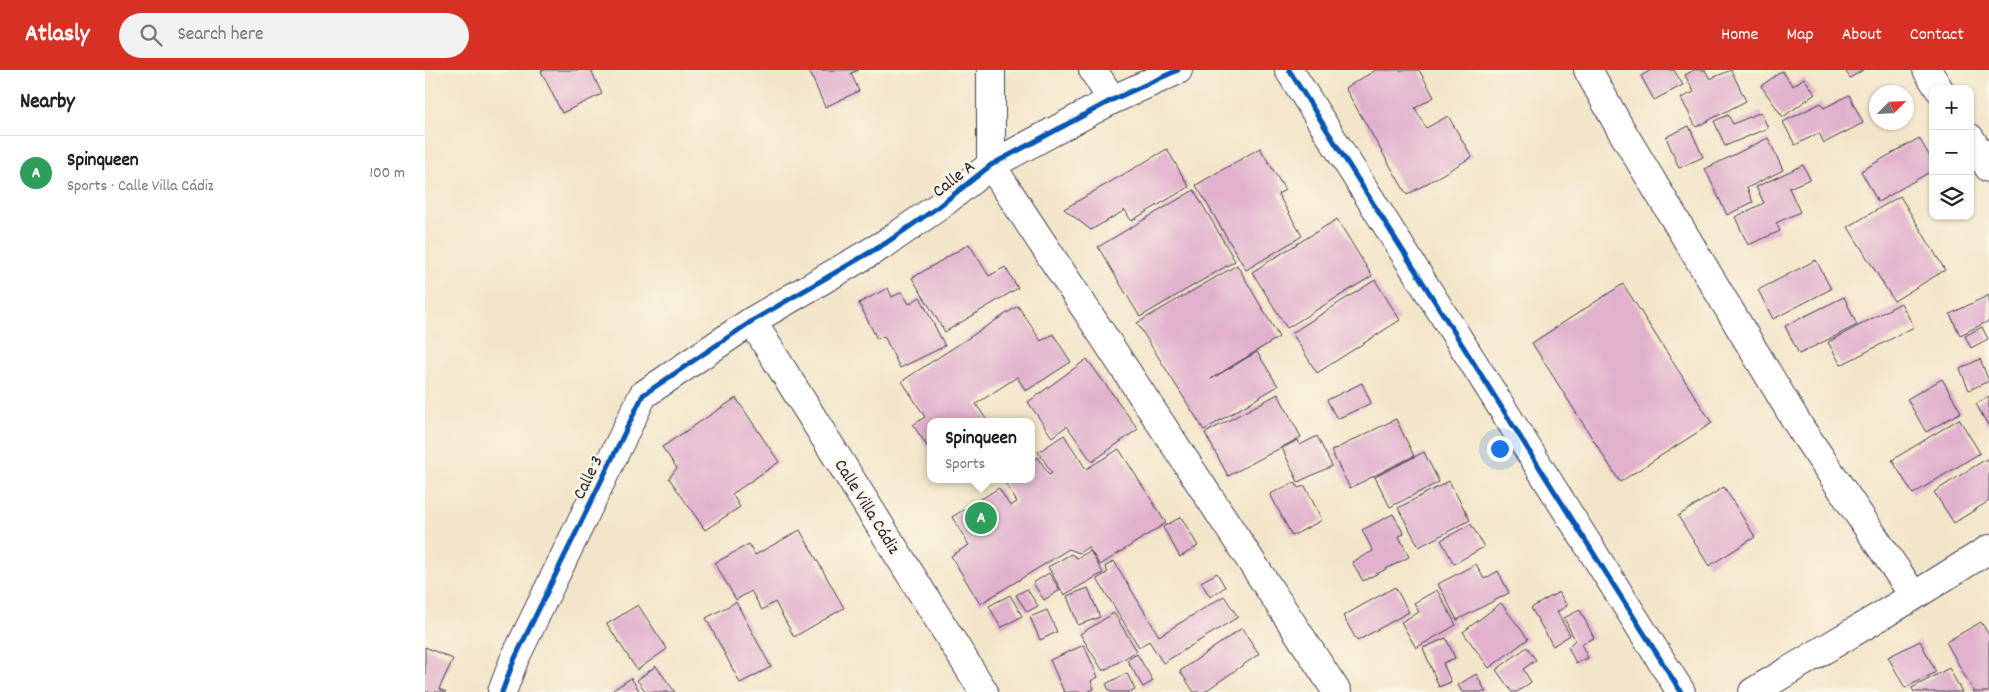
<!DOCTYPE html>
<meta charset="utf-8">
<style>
body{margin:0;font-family:Dekko,sans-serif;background:#f2f2f2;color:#202124}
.controls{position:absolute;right:15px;top:15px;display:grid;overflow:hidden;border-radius:10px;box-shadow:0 1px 4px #0004}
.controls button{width:45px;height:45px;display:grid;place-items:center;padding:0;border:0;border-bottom:1px solid #e0e0e0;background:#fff;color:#202124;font:25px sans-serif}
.compass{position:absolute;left:1444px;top:15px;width:45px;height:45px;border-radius:50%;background:#fff;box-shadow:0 1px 4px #0004;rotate:66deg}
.you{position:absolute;left:1074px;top:378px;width:18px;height:18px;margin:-12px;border:4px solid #fff;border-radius:50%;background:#1a73e8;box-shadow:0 0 0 8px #1a73e833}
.badge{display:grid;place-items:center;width:32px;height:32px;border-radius:50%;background:#d93025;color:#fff;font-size:16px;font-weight:700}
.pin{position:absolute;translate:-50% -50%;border:2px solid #fff;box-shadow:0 1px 5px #0006}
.popup{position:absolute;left:502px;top:348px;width:108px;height:65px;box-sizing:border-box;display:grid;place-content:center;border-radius:10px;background:#fff;filter:drop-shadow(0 1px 4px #0005);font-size:16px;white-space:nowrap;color:#757577}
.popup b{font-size:19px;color:#202124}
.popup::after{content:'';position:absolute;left:50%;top:100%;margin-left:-10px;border:10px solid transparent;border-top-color:#fff}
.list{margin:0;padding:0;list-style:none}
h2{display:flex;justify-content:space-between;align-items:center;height:65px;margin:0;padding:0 20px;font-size:21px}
h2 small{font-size:16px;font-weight:400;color:#757577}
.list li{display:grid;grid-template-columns:32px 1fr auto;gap:15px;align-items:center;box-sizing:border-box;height:75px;padding:0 20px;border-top:1px solid #e0e0e0}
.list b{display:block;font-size:19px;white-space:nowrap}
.list p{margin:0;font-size:16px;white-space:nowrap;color:#757577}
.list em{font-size:16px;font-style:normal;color:#757577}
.icon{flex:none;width:28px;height:28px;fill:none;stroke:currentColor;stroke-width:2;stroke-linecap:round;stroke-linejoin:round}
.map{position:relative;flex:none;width:1564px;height:622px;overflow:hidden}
header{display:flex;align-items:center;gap:30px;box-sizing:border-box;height:70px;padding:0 25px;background:#d93025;color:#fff}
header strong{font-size:24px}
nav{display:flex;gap:28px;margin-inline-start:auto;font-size:18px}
.search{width:350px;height:45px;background:#f2f2f2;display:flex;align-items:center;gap:12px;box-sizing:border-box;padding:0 18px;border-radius:28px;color:#757577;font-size:19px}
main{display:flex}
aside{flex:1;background:#fff}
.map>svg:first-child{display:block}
</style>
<header>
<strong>Atlasly</strong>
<div class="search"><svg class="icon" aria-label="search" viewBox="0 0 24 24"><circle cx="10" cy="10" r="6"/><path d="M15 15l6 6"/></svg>Search here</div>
<nav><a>Home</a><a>Map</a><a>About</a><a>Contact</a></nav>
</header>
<main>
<aside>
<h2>Nearby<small></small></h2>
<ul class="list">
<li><span class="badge" style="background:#2e9e5b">A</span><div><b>Spinqueen</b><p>Sports · Calle Villa Cádiz</p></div><em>100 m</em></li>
</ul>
</aside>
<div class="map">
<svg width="1564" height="622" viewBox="0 0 1564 622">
<rect width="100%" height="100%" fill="#fcf5e5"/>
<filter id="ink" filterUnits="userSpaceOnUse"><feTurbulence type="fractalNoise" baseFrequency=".02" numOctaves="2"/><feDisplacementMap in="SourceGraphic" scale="10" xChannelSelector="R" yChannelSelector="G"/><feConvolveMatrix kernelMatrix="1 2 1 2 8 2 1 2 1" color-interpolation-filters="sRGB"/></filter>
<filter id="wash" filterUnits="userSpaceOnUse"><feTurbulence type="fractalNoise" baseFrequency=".0096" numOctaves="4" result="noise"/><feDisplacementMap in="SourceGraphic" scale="20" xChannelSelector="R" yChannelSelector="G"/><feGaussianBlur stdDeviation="1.12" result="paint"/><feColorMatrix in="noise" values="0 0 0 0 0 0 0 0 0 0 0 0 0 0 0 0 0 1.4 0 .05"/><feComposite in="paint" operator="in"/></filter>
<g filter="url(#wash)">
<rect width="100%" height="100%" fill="#f3e5c9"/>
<g id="blocks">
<!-- building -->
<path fill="#e1b1cd" d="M119 0H166L177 24 137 43 116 1Z
M384 0H434L426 3 434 21 400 37Z
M951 0H994L1009 27 990 38 1001 58 1023 46 1047 87 982 125 920 18Z
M1226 0H1249L1258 15 1229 30 1216 6Z
M1269 0H1280L1285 9 1306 0 1321 31 1271 57 1256 28 1269 22 1260 5Z
M1420 0H1438L1425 8Z
M1357 1 1368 16 1379 8 1390 24 1358 47 1336 16Z
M1424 25 1438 53 1399 73 1394 63 1370 75 1358 52 1396 33 1399 38Z
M1336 42 1343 58 1300 76 1289 51 1303 45 1308 54Z
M1264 56 1278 87 1254 98 1241 67Z
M1343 68 1358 100 1322 118 1328 132 1302 145 1280 99Z
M1494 68 1508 92V100L1453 132 1436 101Z
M835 78 860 120 853 124 877 166 821 200 771 115Z
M742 79 764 117 706 151 700 140 666 160 639 139Z
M1378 95 1385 109 1364 118 1375 142 1351 153 1355 161 1323 175 1310 147 1339 133 1331 117Z
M769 120 810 191 715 247 673 177Z
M1475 126 1520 200 1469 231 1423 157Z
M912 149 947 206 862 258 827 202Z
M544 174 564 206 580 197 593 218 520 262 487 208Z
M1391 190 1406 219 1348 249 1333 220Z
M812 195 854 267 786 309 832 282 853 316 779 360 712 253Z
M950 210 975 250 892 303 867 263Z
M1198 214 1287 353 1195 412 1107 273Z
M463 218 467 227 477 222 484 234 495 227 520 276 475 298 459 266 452 269 434 233Z
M1564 225V251L1535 265 1525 244Z
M1419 227 1432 255 1374 284 1360 256Z
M1476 233 1489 257 1416 295 1403 272Z
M593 236 616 271 628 264 646 292 601 321 592 307 551 334 563 352H506V382L488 355 500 347 477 311Z
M1557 257 1563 269 1546 278 1540 266Z
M662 289 713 359 667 392 642 356 627 367 603 332Z
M1555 289 1564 311 1544 320 1535 299Z
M1517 309 1536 342 1501 362 1482 329Z
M937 313 946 333 912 349 902 330Z
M853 324 876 367 803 406 780 363Z
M1564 326V357L1551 334Z
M311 328 354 392 307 424 315 437 280 460 244 408 252 398 237 377Z
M971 349 989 386 925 418 906 381Z
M1534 349 1555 383 1488 424 1467 390Z
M639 365 661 399 694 379 741 453 675 495 663 477 654 483 644 479 555 534 526 486 544 475 527 447 574 418 585 436 592 432 578 409H606V392L613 387 624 405 627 403 613 382Z
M892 366 907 396 873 412 857 378 873 370 875 375Z
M999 382 1014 412 965 437 950 407Z
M1561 389 1564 393V431L1529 453 1509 422Z
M1024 411 1045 450 994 477 973 438Z
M870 412 873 418 880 416 897 450 867 466 845 424Z
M1299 417 1330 467 1284 496 1253 446Z
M968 444 979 464 974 466 984 487 938 511 927 492 948 481 937 460Z
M756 447 773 476 755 487 738 457Z
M1046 454 1059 477 1029 494 1016 470Z
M375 460 419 538 369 567 350 532 337 540 326 521 311 530 290 493 324 474 330 485Z
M665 481 678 503 639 525 623 497 646 484 652 488Z
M689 491 734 566 799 526 813 547 738 593 724 571 714 577 672 509 683 502 680 497Z
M1051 494 1059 509 1073 501 1084 523 1032 550 1013 514Z
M624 503 635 520 619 530 608 513Z
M792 503 800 517 785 527 776 512Z
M970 517 984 542 932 571 918 546Z
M663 518 675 547 653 555 642 526Z
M602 519 613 536 602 542 591 525Z
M1012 520 1031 555 991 578 976 552 994 542 989 533Z
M1134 522 1142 536 1132 542 1145 565 1128 576 1106 538Z
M585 525 597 546 576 558 564 536Z
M311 532 346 597 315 613 281 548Z
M1076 533 1103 569 1064 598 1038 562Z
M213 535 242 579 212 600 182 554Z
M622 540 632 562 615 570 605 547Z
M1155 540 1169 568 1156 574 1163 588 1151 593 1143 577 1150 570 1139 548Z
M689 543 712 581 678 601 655 564Z
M1556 552 1564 565V622H1549L1521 572Z
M817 558 834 584 779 622H769L755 601Z
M1021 568 1030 588 1018 593 1026 612 1014 617 998 578Z
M1495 571 1511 602 1480 618 1463 587Z
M659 575 673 607 666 611 669 619 662 622H639L625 590Z
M0 577 28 589 14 619 21 622H0Z
M1102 577 1111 590 1098 599 1106 612 1092 622H1087L1071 600Z
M712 584 728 611 718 617 702 590Z
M231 596 250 622H221L212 610Z
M1524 598 1537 622H1489L1487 618Z
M702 603 710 620 706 622H685L681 614Z
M1051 604 1061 622H1037L1033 615Z
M206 608 215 622H185Z"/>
</g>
</g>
<g filter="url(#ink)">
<use href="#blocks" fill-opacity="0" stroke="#413f50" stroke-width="1"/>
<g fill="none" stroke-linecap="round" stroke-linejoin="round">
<defs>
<path id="minor" d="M566 0V95L912 622
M668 0 687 30
M864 0 1256 622
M1163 0 1195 58 1376 359 1489 526
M1502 0 1514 19
M1545 68 1564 98
M327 251 559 622
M77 622 89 590 218 325 327 251 461 173 513 137 566 95 687 30 753 0
M1328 622 1489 526 1564 479"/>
</defs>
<!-- minor casing -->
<use href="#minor" stroke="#413f50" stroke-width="30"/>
<!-- minor -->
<use href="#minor" stroke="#fff" stroke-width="28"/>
<defs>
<path id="cycleway" d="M864 0 1256 622
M77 622 89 590 218 325 327 251 461 173 513 137 566 95 687 30 753 0"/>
</defs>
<!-- cycleway casing -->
<use href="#cycleway" stroke="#fcf5e5" stroke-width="8"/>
<!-- cycleway -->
<use href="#cycleway" stroke="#0057b8" stroke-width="5"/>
</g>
</g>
<g text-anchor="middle" stroke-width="5" stroke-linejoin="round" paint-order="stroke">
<!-- street labels -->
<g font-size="18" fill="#22223b" stroke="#fcf5e5">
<text transform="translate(528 108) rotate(-38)" y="6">Calle A</text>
<text transform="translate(162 407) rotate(-64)" y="6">Calle 3</text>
<text transform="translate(443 436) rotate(58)" y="6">Calle Villa Cádiz</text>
</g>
</g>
</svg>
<div class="controls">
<button>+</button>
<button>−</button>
<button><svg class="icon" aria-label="layers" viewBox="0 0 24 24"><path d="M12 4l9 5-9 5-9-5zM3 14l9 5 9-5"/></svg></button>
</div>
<svg class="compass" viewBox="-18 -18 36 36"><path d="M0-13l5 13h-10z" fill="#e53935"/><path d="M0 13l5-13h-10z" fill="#757577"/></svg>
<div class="you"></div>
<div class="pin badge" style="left:556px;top:448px;background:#2e9e5b">A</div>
<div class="popup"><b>Spinqueen</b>Sports</div>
</div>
</main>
